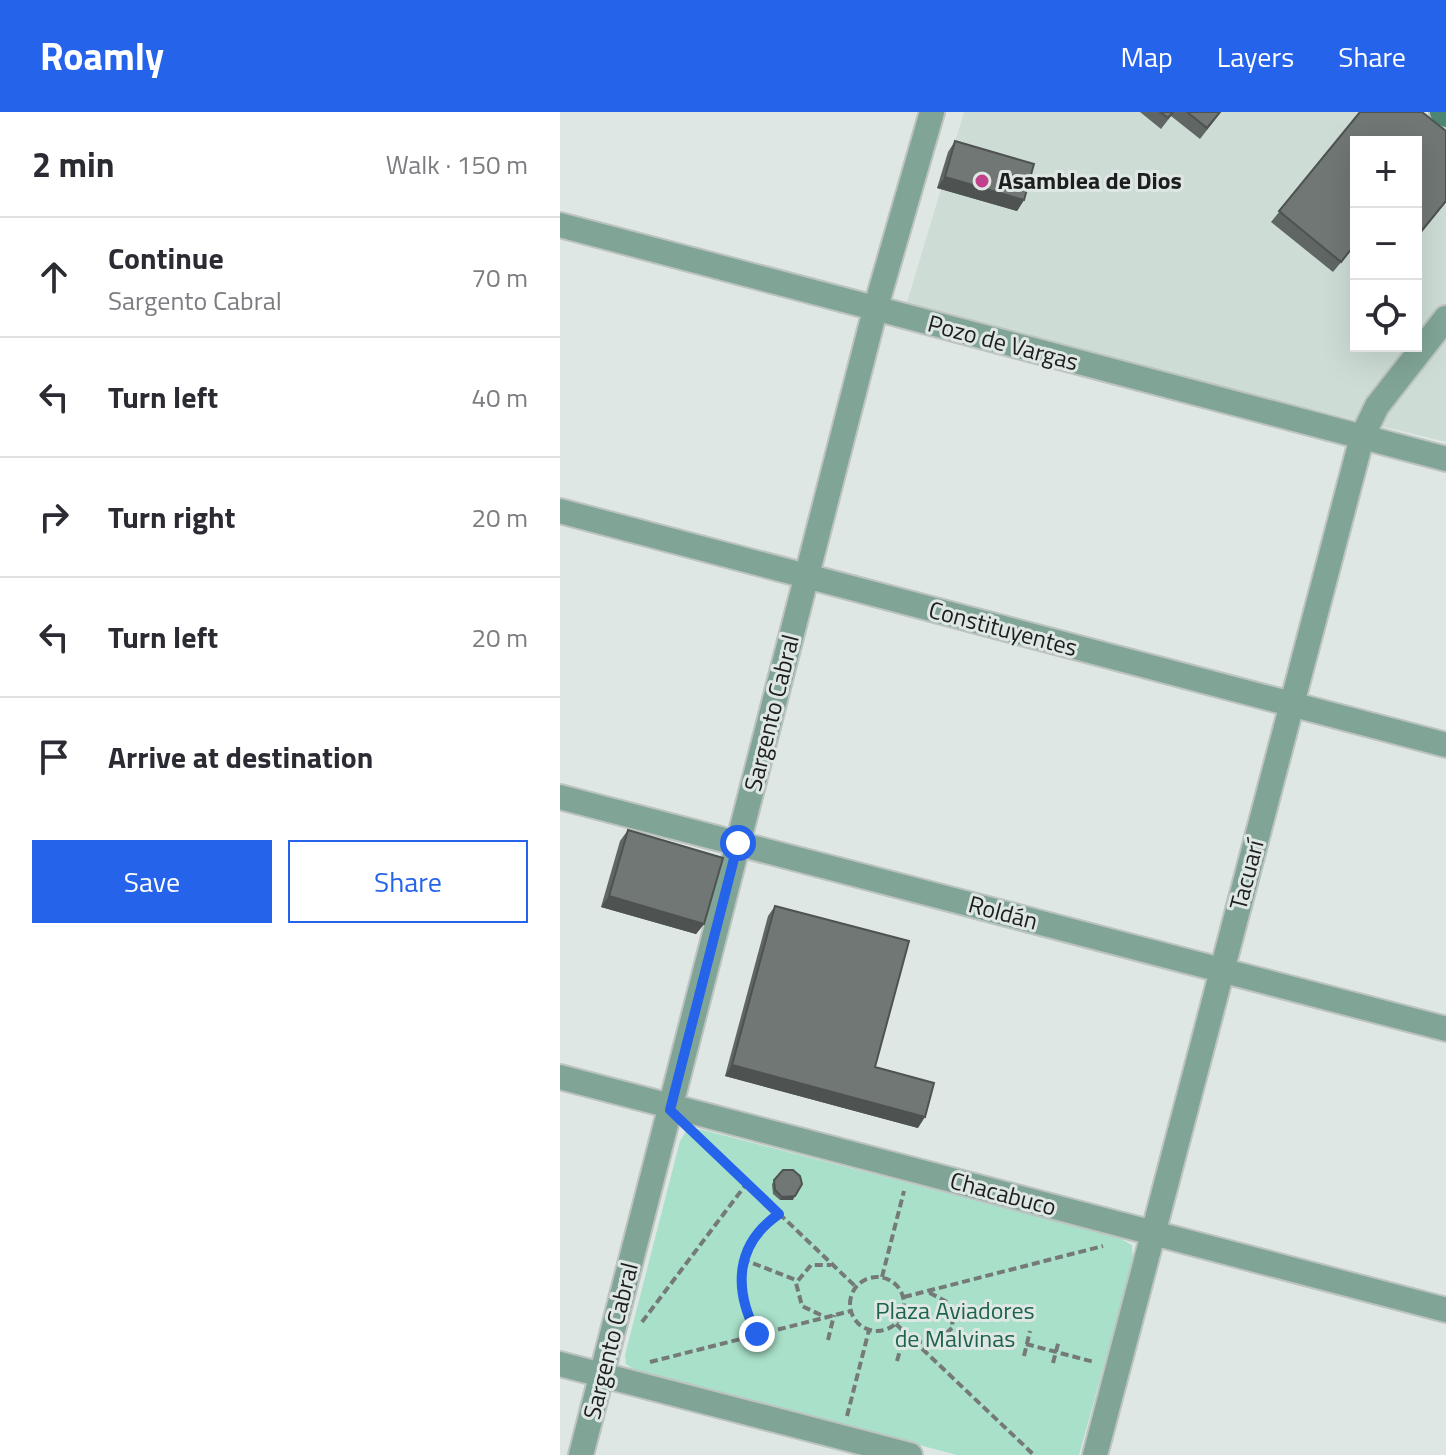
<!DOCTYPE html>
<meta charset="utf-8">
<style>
body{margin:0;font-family:"Titillium Web",sans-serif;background:#f7f7f7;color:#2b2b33}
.controls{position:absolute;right:24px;top:24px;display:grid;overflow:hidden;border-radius:0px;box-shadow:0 8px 32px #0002}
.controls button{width:72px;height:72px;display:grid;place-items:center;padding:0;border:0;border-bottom:2px solid #e1e1e2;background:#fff;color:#2b2b33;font:40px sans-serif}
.stop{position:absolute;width:24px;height:24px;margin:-18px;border:6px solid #2563eb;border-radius:50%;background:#fff}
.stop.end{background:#2563eb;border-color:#fff;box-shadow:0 2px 8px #0008}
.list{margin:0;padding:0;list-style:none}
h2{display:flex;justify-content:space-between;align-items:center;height:104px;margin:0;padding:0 32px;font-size:34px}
h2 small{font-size:26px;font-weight:400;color:#7c7c81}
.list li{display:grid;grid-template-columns:52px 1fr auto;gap:24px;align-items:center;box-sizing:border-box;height:120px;padding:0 32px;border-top:2px solid #e1e1e2}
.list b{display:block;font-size:30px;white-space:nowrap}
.list p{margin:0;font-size:26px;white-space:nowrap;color:#7c7c81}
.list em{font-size:26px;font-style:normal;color:#7c7c81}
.actions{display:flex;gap:16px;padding:24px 32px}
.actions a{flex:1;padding:18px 0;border:2px solid #2563eb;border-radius:0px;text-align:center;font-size:28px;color:#2563eb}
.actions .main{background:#2563eb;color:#fff}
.icon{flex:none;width:44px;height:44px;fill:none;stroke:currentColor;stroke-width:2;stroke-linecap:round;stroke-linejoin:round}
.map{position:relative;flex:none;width:886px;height:1343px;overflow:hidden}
header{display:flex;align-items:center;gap:48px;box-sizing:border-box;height:112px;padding:0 40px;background:#2563eb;color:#fff}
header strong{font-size:38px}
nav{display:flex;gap:44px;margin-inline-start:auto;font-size:28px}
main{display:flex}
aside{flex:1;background:#fff}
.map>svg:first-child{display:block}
</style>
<header>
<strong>Roamly</strong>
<nav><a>Map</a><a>Layers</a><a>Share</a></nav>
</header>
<main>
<aside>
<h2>2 min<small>Walk · 150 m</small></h2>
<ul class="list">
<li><svg class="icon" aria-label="ahead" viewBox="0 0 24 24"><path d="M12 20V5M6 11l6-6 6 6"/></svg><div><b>Continue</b><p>Sargento Cabral</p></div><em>70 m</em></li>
<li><svg class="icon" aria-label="left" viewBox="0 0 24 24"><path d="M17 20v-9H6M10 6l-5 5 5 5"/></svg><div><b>Turn left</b></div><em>40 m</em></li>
<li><svg class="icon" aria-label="right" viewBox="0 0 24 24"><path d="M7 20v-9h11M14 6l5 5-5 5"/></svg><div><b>Turn right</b></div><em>20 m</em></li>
<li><svg class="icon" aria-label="left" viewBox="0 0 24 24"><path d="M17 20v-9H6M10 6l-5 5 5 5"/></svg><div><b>Turn left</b></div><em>20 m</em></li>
<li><svg class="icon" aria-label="arrive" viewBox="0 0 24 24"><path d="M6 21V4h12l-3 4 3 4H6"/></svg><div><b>Arrive at destination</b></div></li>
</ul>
<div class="actions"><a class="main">Save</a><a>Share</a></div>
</aside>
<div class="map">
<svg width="886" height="1343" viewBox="0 0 886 1343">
<rect width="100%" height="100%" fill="#dfe7e4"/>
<!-- built -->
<path fill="#cdddd6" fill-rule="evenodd" d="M404 0H844L886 35V330L345 197ZM796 30H856V234H796Z"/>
<!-- green -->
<path fill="#a8e0c9" d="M139 1017 557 1125 572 1133 573 1149 519 1343H397L75 1258 66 1252 65 1243 120 1029 127 1018Z"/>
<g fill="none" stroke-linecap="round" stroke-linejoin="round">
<defs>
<path id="street" d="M0 113 886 347
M0 399 886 633
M0 685 886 917
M0 965 886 1198
M0 1252 350 1343
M21 1343 315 198 372 0
M535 1343 802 325 817 294 886 206"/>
<path id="secondary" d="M882 0 886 3"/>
</defs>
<!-- street casing -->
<use href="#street" stroke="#bcc3c0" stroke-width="28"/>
<!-- secondary casing -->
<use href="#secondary" stroke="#bcc3c0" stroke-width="28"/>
<!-- path -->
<path stroke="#757a78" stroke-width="4" stroke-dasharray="8 4" stroke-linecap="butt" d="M141 1027 296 1175
M182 1147 236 1168
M290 1192a27 27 0 1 1 54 0a27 27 0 1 1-54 0Z
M322 1165 344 1079
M344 1185 543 1134
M261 1203 242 1194 236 1171 251 1153H271
M82 1210 187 1071
M336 1212 474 1343
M197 1222C173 1177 176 1132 219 1102
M268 1228 274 1203
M354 1229 376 1231 393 1215 389 1191 368 1180
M466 1232 534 1250
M464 1244 470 1219
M337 1249 345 1221
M90 1250 291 1199
M493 1251 499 1228
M287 1304 309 1218"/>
<!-- street -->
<use href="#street" stroke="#80a596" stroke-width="24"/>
<!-- secondary -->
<use href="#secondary" stroke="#4c8570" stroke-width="24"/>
</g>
<!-- wall -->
<path fill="#606664" d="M580 0H661L640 27 611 4 601 17Z
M800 0H862L886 19V90L856 127V30H796V132L773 160 711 110Z
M395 29 464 88 457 99 377 76 388 40Z
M68 718 144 812 136 822 41 795 60 729Z
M215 794 315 955 358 1016 165 964 208 804Z
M223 1058 233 1088H220L213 1082 212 1072Z"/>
<!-- shaded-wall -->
<path fill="#4e5351" d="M385 65 464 88 457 99 377 76Z
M49 784 144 812 136 822 41 795Z
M172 953 365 1005 358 1016 165 964Z
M235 1084 233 1088H220L222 1085Z"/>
<!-- building -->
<path fill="#707774" stroke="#4e5351" stroke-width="2" d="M600 0H613L608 6Z
M627 0H660L647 16Z
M800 0H862L886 19V89L860 121 856 117V30H796V131L781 150 719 99Z
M395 29 474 52 464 88 385 65Z
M68 718 163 746 144 812 49 784Z
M215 794 349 829 315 955 374 971 365 1005 172 953Z
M223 1058H233L240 1064 242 1072 235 1084 222 1085 215 1078 214 1068Z"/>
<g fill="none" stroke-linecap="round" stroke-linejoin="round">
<!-- route -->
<path stroke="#2563eb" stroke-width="10" d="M178 731 110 998 219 1102C175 1132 173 1177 197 1222"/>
</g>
<!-- markers -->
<circle fill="#c0408c" stroke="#dfe7e4" stroke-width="3" cx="422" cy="69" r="8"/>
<g text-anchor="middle" stroke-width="6" stroke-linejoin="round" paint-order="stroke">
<!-- poi labels -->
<g font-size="24" font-weight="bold" fill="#1d1f1e" stroke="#dfe7e4" text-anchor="start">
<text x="438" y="77">Asamblea de Dios</text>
</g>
<!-- street labels -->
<g font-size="24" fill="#1d1f1e" stroke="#dfe7e4">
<text transform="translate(443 231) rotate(15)" y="8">Pozo de Vargas</text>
<text transform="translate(443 517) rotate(15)" y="8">Constituyentes</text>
<text transform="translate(212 601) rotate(-76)" y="8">Sargento Cabral</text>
<text transform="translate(687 763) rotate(-75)" y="8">Tacuarí</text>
<text transform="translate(443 801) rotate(15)" y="8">Roldán</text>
<text transform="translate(443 1082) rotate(15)" y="8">Chacabuco</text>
<text transform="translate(51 1229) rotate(-76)" y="8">Sargento Cabral</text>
</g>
<!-- park labels -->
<g font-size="24" fill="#1d644d" stroke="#dfe7e4">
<text x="395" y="1207">Plaza Aviadores<tspan x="395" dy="28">de Malvinas</tspan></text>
</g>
</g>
</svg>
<div class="controls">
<button>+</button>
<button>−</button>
<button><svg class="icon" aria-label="locate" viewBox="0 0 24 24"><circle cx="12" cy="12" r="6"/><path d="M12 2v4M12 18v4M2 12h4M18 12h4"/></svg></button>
</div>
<div class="stop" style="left:178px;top:731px"></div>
<div class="stop end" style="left:197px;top:1222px"></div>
</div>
</main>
